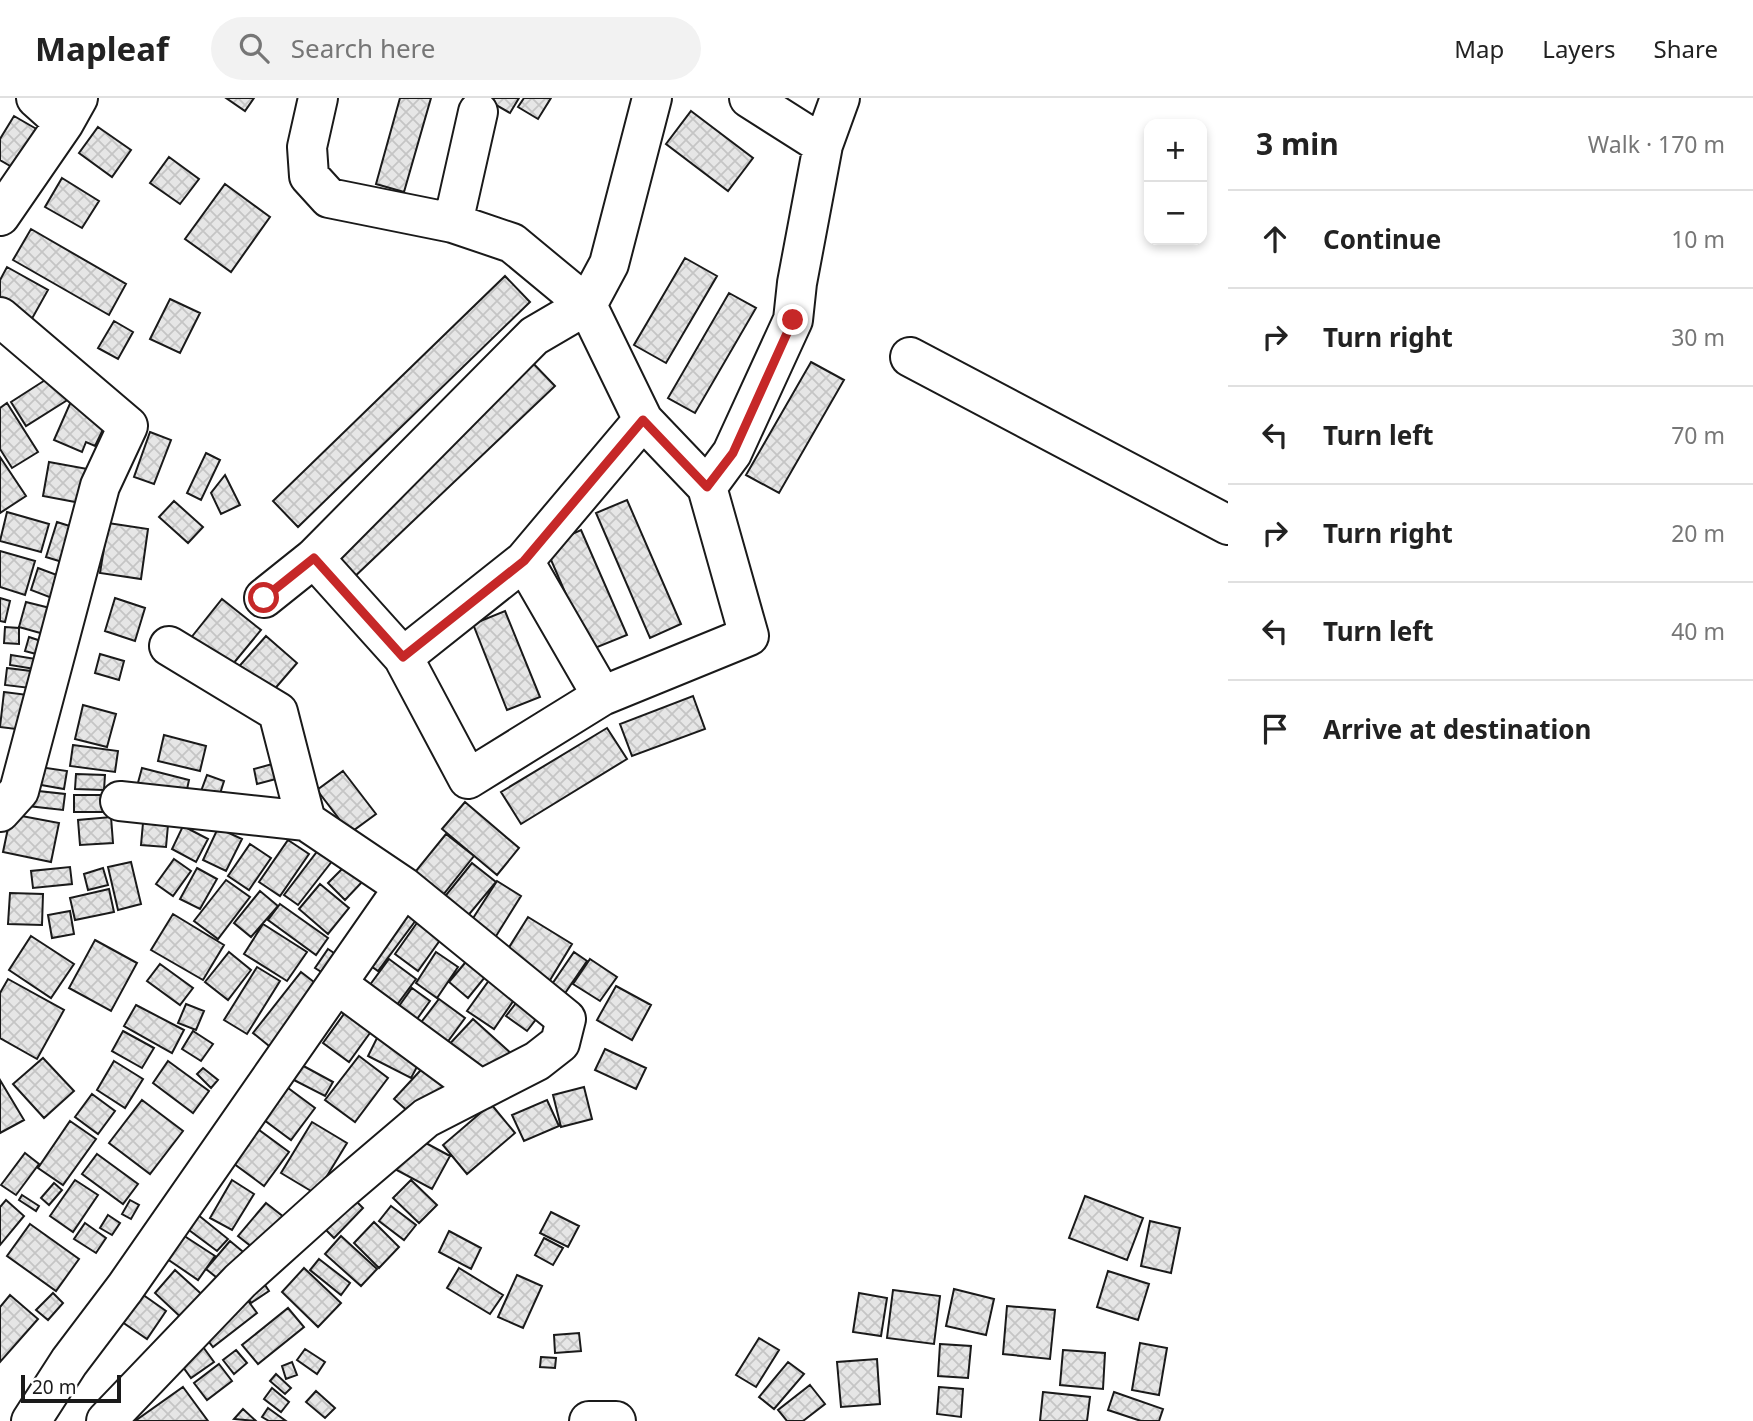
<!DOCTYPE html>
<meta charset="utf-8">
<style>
body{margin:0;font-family:"Noto Sans",sans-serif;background:#f2f2f2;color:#222}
.controls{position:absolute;right:21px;top:21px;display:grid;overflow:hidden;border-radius:14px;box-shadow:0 4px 10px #0003}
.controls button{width:63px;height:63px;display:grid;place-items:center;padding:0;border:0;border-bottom:2px solid #e0e0e0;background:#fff;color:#222;font:35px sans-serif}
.scale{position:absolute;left:21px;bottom:18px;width:100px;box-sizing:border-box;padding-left:7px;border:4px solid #1a1a1a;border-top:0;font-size:19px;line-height:24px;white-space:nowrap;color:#1a1a1a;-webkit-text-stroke:5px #fff;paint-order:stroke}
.stop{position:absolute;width:21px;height:21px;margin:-16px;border:5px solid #c62828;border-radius:50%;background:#fff}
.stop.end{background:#c62828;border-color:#fff;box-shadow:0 2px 7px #0008}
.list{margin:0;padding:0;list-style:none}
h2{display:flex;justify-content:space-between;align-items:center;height:91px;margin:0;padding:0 28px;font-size:30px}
h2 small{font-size:23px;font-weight:400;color:#767676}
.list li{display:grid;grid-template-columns:46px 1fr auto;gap:21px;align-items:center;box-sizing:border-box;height:98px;padding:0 28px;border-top:2px solid #e0e0e0}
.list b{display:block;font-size:26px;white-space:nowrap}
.list em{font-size:23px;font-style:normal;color:#767676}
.icon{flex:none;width:38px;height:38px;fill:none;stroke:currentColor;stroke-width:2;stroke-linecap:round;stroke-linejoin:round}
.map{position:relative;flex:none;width:1228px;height:1323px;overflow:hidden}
header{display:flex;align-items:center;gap:42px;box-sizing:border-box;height:98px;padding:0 35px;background:#fff;border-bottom:2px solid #e0e0e0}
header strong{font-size:33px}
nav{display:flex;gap:38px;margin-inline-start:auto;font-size:24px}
.search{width:490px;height:63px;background:#f2f2f2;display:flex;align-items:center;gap:18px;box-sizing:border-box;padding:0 24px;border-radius:38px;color:#767676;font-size:26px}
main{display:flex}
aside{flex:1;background:#fff}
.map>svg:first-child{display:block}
</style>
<header>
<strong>Mapleaf</strong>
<div class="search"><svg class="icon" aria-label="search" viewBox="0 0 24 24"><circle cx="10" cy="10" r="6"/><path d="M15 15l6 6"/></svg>Search here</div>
<nav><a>Map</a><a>Layers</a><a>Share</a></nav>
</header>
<main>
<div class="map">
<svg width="1228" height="1323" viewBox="0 0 1228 1323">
<defs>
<pattern id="building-cross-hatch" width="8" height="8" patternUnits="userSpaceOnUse" patternTransform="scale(1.75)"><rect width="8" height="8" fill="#e6e6e6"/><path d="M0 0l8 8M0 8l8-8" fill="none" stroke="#c5c5c5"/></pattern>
</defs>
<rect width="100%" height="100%" fill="#fff"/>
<!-- building -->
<path fill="url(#building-cross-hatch)" stroke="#1a1a1a" stroke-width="2" d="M226 0H254L245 13Z
M400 0H431L404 94 376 86Z
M484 0H519L510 15Z
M524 0H551L538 21 518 9Z
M691 13 753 60 728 93 666 46Z
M14 18 40 33 17 72 0 62V41Z
M98 29 131 52 112 79 79 55Z
M169 59 199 81 180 106 150 85Z
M62 80 99 103 82 130 45 109Z
M225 86 270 119 231 174 185 141Z
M31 131 126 186 109 217 13 162Z
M685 160 717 178 666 265 634 247Z
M7 169 48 192 29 226 0 210V182Z
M505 178 530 204 298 429 273 403Z
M729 195 756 210 695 315 668 300Z
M170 201 200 215 180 255 150 241Z
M114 223 133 234 118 261 98 250Z
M528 260 555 288 350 483 323 456Z
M811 264 844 282 779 395 746 377Z
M53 277 69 301 26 328 11 304Z
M72 301 110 317 95 348 86 344 82 354 54 342Z
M7 305 38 354 12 370 0 351V310Z
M150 334 171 342 154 386 134 379Z
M206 355 220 362 201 402 187 395Z
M0 359 26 398 0 415Z
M49 364 93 372 86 406 43 398Z
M225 377 240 407 221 416 211 395Z
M627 402 681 526 650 540 596 415Z
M174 403 203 429 188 445 159 419Z
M7 414 49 426 41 454 0 443Z
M57 424 82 432 72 467 46 459Z
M108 425 148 431 141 481 100 475Z
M581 432 627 537 590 552 545 448Z
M0 453 35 463 25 497 0 489Z
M38 470 73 483 65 505 31 492Z
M0 500 10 503 5 524 0 523Z
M115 500 145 510 135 543 105 533Z
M222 501 261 532 228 572 190 541Z
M26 504 58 512 51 538 19 529Z
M505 513 540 599 507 612 473 526Z
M5 529 19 530V546L4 545Z
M266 538 297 565 266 601 235 573Z
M29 539 50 546 47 559 25 553Z
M100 556 124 563 119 582 95 575Z
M11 557 42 562 41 572 10 567Z
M7 570 39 574 38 591 5 587Z
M4 594 36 598 32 633 0 629Z
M693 598 705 631 632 658 620 626Z
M83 607 116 616 107 649 75 641Z
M607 630 627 661 521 726 501 694Z
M164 637 206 648 200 673 158 663Z
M73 647 118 653 115 674 70 668Z
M287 662 291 677 257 686 254 671Z
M26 667 67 673 64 691 24 684Z
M142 670 189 682 184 705 136 692Z
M343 673 376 716 350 735 317 692Z
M76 676 105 677 104 692 75 691Z
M207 677 224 683 218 702 200 696Z
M20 691 65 696 63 712 19 707Z
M74 697H105V714H74Z
M465 704 519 750 497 777 442 731Z
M144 714 169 716 166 749 141 747Z
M11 716 59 725 51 764 3 754Z
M111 719 113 745 80 747 78 722Z
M183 728 208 741 196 764 172 751Z
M218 730 242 741 226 773 203 762Z
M446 736 474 758 435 807 407 784Z
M288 742 309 756 280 798 259 784Z
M250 746 271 760 249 792 228 778Z
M319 751 333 762 298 807 284 797Z
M174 761 191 773 173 798 156 786Z
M131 764 141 806 118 812 108 769Z
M472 765 496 784 461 826 438 807Z
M345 768 362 784 345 802 328 785Z
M70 769 72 786 33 790 31 773Z
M103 770 108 787 88 792 84 776Z
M197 770 217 781 200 811 180 801Z
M226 782 250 799 218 841 194 823Z
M497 783 521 798 493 843 468 828Z
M320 786 349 810 328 836 299 811Z
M109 791 114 814 75 822 70 800Z
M260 793 278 808 251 839 234 825Z
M10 795 43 796 42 827 8 826Z
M398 803 419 818 378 873 357 858Z
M280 806 328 840 316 857 268 822Z
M70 813 74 836 52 840 48 817Z
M173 816 224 847 203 882 151 852Z
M528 819 572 846 547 887 503 859Z
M419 822 443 838 418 873 395 856Z
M263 826 307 854 287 883 244 856Z
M31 838 74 866 51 900 9 872Z
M95 842 137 865 111 913 69 890Z
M328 851 346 863 334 882 315 870Z
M475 853 494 868 468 900 449 884Z
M229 854 251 872 228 902 205 884Z
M436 854 458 869 437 900 416 885Z
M574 854 587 863 561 901 548 892Z
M389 861 416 881 388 919 361 899Z
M590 861 617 879 600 903 573 886Z
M160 866 193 890 180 907 147 883Z
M257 869 280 883 247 936 224 922Z
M301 874 328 895 279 956 253 935Z
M8 881 64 912 37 961 0 940V895Z
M490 881 516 899 494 931 467 913Z
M616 888 651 907 632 942 597 922Z
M412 890 430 903 412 928 394 915Z
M523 896 544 911 527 933 506 918Z
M439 901 465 920 446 946 419 927Z
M354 902 380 921 349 964 323 945Z
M186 906 204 913 196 932 178 925Z
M136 907 184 932 172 955 124 928Z
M473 921 513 957 484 988 444 952Z
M123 933 154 950 142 970 112 953Z
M193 933 213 946 201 963 182 951Z
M380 934 424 956 411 980 368 958Z
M605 951 646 970 636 991 595 972Z
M359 958 388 980 355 1024 325 1002Z
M43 960 74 993 44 1020 13 986Z
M432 960 457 981 419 1023 394 1001Z
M114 963 143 981 125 1010 97 992Z
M168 963 209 993 193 1015 153 985Z
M298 965 333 984 325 998 290 980Z
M203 970 218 982 211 990 197 976Z
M0 982 24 1022 0 1035Z
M280 984 315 1010 291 1042 256 1016Z
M584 989 592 1021 561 1029 553 997Z
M92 996 115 1013 98 1036 75 1019Z
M142 1002 183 1033 150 1076 109 1045Z
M547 1002 559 1028 524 1043 512 1017Z
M491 1006 515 1035 467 1076 443 1047Z
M70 1023 96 1041 63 1087 38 1070Z
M247 1023 289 1054 264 1088 222 1057Z
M312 1024 347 1045 316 1096 281 1075Z
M411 1037 450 1058 432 1091 393 1070Z
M25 1055 39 1066 16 1097 1 1087Z
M97 1056 138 1086 123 1106 82 1076Z
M75 1082 98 1097 73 1134 50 1118Z
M232 1082 254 1096 232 1132 210 1120Z
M411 1082 437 1107 419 1125 393 1100Z
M54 1085 62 1092 49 1107 41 1100Z
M345 1092 363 1110 334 1140 316 1122Z
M22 1097 39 1108 36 1113 19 1102Z
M1085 1098 1143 1120 1127 1162 1069 1140Z
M6 1102 24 1118 0 1147V1109Z
M130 1102 139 1107 131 1121 122 1116Z
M266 1105 285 1120 257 1153 238 1138Z
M391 1108 416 1127 404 1142 379 1123Z
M192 1112 228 1141 217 1153 181 1126Z
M551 1114 579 1128 568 1149 540 1135Z
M108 1117 120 1125 112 1137 100 1130Z
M1150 1123 1180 1130 1171 1175 1141 1168Z
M374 1124 399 1149 379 1170 354 1145Z
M85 1125 106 1140 96 1155 74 1141Z
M30 1126 79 1161 56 1193 7 1158Z
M169 1128 215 1158 198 1182 154 1152Z
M449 1133 481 1150 471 1171 439 1154Z
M341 1138 377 1171 361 1188 325 1156Z
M544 1140 563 1150 553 1167 535 1157Z
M230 1143 254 1163 231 1191 206 1171Z
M319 1161 350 1185 341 1197 310 1172Z
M304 1170 341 1205 318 1229 282 1194Z
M459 1170 503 1197 490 1216 447 1190Z
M175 1172 208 1202 187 1225 155 1195Z
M1108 1173 1149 1186 1138 1222 1097 1209Z
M517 1177 542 1188 523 1230 498 1219Z
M259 1178 269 1193 251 1205 242 1190Z
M132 1189 166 1213 147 1241 112 1217Z
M954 1191 994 1201 986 1237 946 1228Z
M893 1192 940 1198 934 1246 887 1240Z
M53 1195 63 1205 48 1222 36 1212Z
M859 1195 887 1200 881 1238 853 1234Z
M243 1196 257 1215 213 1249 198 1230Z
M10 1197 38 1221 0 1264V1209Z
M1007 1208 1055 1212 1050 1261 1003 1256Z
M288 1210 304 1229 258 1266 242 1247Z
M579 1235 581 1253 555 1255 554 1237Z
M759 1240 779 1252 756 1289 736 1277Z
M198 1242 214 1264 191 1280 175 1258Z
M1140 1245 1167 1250 1159 1297 1132 1292Z
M940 1246 971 1248 968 1280 938 1278Z
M305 1251 325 1264 317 1276 297 1262Z
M236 1252 247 1265 234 1276 223 1262Z
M1063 1252 1105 1255 1103 1291 1060 1287Z
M541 1259 556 1260 555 1270 540 1269Z
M877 1261 880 1306 841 1309 837 1264Z
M292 1264 297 1277 286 1281 282 1268Z
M788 1264 804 1276 774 1311 759 1299Z
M219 1266 232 1283 207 1302 194 1285Z
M276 1276 291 1290 285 1296 270 1283Z
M810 1287 825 1306 803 1323H787L778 1312Z
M183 1289 208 1323H135Z
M939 1289 963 1291 961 1319 937 1316Z
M272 1290 289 1304 281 1314 264 1301Z
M316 1293 335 1310 325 1320 306 1304Z
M1043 1294 1090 1299 1087 1323H1040Z
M1114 1294 1163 1311 1159 1323H1141L1108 1312Z
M268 1310 286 1323H269L262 1319Z
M243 1311 256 1323 234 1321Z"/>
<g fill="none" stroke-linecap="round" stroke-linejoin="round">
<defs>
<path id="minor" d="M36 0 64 25
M749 0 823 47
M0 118 64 25 78 0
M453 125 478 14
M0 219 128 328 100 388 19 693 0 714
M910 259 1228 427
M707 389 732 355 793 222 797 185 823 47 840 0
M314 460 403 559 468 681 602 598 749 538 707 389 643 322 587 207 512 145 453 125 329 100 309 78 307 49 318 0
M524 463 602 598
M264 500 314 460 534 238 587 207 609 166 652 0
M169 548 278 614 306 723
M403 559 524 463 643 322
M337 886 481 992
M31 1323 69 1264 125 1190 404 789
M106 1323 240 1183 339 1094 426 1020 537 963 560 945 566 921 404 789 306 723 120 703
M589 1323H616"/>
</defs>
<!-- minor casing -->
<use href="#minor" stroke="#1a1a1a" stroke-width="42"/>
<!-- minor -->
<use href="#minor" stroke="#fff" stroke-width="38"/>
</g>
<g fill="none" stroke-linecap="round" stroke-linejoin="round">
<!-- route -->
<path stroke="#c62828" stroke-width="9" d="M264 500 314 460 403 559 524 463 643 322 707 389 733 355 793 222"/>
</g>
</svg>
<div class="controls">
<button>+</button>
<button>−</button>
</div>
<div class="scale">20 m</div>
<div class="stop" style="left:264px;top:500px"></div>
<div class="stop end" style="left:793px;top:222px"></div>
</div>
<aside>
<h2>3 min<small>Walk · 170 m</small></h2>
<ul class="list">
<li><svg class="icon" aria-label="ahead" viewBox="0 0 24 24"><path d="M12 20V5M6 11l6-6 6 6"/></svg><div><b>Continue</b></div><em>10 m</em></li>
<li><svg class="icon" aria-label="right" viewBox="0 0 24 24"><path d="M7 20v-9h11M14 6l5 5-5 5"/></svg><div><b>Turn right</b></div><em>30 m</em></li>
<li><svg class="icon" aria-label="left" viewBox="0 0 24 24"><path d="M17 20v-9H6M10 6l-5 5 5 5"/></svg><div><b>Turn left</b></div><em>70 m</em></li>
<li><svg class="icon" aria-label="right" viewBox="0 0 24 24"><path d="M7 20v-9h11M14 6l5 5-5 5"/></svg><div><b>Turn right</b></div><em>20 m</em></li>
<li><svg class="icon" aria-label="left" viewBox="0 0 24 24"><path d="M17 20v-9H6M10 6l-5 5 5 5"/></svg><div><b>Turn left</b></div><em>40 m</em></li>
<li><svg class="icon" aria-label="arrive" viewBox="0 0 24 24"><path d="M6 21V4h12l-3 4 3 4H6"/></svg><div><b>Arrive at destination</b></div></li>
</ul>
</aside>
</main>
